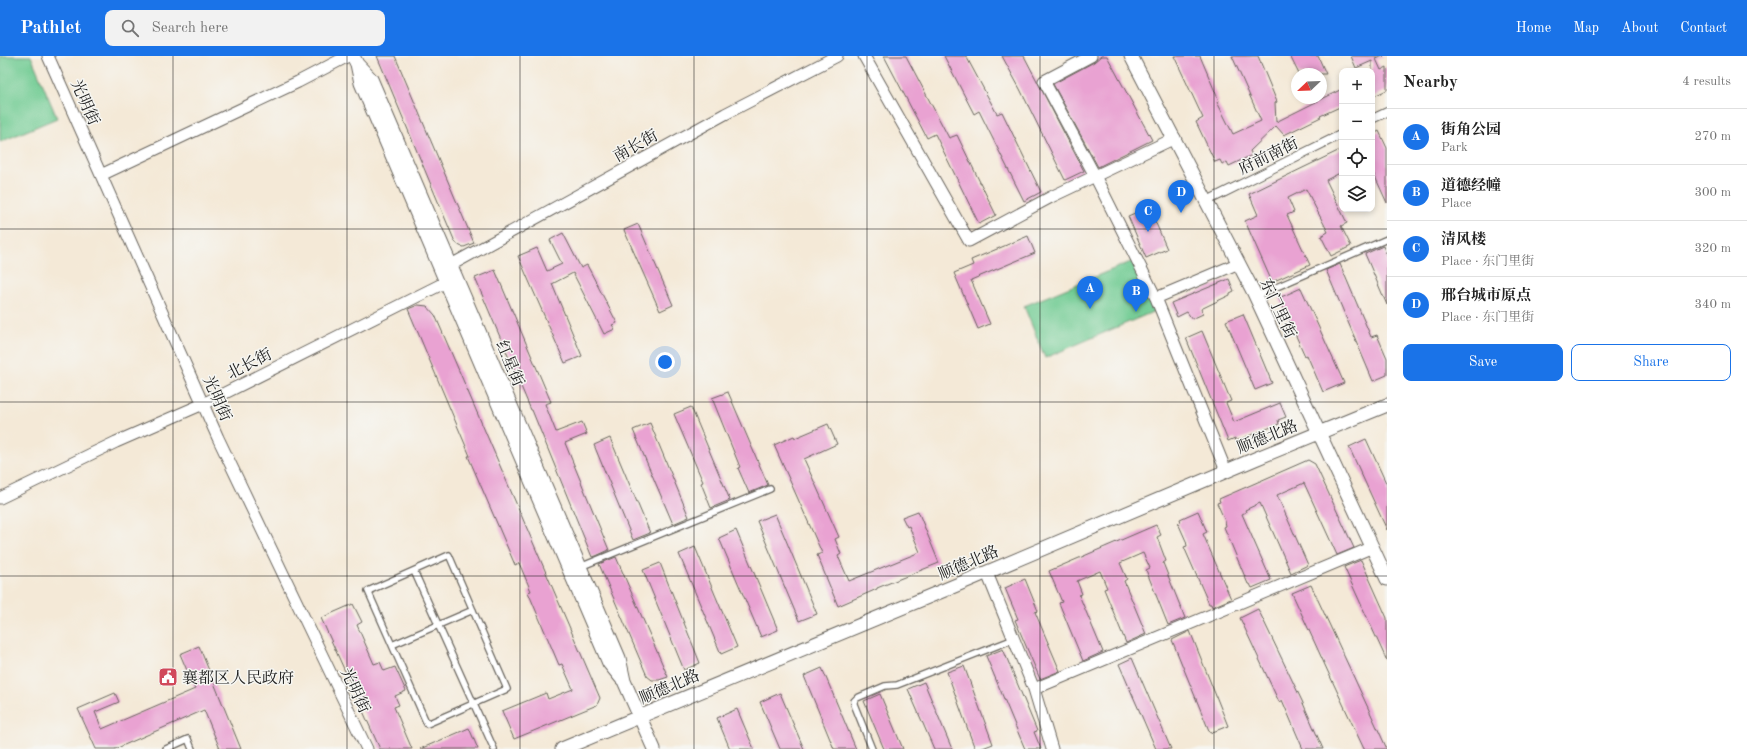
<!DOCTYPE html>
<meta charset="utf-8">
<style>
body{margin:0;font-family:"Old Standard TT","Noto Serif SC",serif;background:#f2f2f2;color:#222}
.controls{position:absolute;right:12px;top:12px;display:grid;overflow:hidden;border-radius:8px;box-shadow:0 2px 6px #0003}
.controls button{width:36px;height:36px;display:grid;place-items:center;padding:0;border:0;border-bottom:1px solid #e0e0e0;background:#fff;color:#222;font:20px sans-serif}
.compass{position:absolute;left:1291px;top:12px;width:36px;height:36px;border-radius:50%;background:#fff;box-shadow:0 2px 6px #0003;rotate:247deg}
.you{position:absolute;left:665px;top:306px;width:14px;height:14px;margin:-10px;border:3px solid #fff;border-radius:50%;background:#1a73e8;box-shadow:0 0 0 6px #1a73e833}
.badge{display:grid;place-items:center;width:26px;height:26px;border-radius:50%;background:#1a73e8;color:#fff;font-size:13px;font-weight:700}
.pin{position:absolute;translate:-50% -33px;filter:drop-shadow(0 1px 2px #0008)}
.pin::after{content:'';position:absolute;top:21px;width:14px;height:12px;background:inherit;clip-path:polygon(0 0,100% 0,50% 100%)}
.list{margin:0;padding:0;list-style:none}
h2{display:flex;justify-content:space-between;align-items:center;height:52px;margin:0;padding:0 16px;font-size:17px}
h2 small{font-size:13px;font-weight:400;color:#767676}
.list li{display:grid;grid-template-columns:26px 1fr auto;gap:12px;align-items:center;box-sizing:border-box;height:56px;padding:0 16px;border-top:1px solid #e0e0e0}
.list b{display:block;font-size:15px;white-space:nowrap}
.list p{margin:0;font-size:13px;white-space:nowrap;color:#767676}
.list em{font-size:13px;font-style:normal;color:#767676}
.actions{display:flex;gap:8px;padding:12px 16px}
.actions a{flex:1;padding:9px 0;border:1px solid #1a73e8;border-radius:8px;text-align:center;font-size:14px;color:#1a73e8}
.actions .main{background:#1a73e8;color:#fff}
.icon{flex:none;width:22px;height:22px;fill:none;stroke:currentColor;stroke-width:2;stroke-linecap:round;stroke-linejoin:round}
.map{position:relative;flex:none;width:1387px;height:693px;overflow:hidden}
header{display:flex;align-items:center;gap:24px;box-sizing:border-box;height:56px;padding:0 20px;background:#1a73e8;color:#fff}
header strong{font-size:19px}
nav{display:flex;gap:22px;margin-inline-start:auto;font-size:14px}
.search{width:280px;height:36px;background:#f2f2f2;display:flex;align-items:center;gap:10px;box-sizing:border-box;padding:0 14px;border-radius:8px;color:#767676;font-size:15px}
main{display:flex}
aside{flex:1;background:#fff}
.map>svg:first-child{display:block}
</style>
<header>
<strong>Pathlet</strong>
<div class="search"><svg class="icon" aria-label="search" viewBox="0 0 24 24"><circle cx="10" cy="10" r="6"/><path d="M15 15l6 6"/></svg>Search here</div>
<nav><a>Home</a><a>Map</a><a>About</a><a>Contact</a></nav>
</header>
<main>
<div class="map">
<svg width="1387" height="693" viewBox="0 0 1387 693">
<rect width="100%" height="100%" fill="#f6f6f2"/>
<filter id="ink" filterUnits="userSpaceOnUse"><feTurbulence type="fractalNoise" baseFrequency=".025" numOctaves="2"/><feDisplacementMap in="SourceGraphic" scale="8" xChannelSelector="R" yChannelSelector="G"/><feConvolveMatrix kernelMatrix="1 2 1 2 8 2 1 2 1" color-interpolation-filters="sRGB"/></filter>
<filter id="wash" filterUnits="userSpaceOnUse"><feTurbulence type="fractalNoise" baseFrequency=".012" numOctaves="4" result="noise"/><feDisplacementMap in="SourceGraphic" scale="16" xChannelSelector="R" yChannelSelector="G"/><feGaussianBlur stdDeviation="0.9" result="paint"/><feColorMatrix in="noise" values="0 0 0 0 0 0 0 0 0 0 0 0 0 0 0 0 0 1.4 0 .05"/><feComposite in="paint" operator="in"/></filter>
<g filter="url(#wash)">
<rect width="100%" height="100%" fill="#f4e9d7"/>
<!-- green -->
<path fill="#70cb92" stroke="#467457" d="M0 0H31L57 62 0 86Z
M1133 205 1155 255 1045 302 1024 250Z"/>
<g id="blocks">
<!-- building -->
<path fill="#e9a2d2" d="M377 0H395L474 187 464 191 460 190 455 186Z
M884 0H906L949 82 957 79 996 159 979 168 935 78 927 82Z
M944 0H966L997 58 1002 56 1041 136 1024 145 979 55 974 58Z
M1002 0H1024L1084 115 1065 124 1020 33Z
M1101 0H1107L1152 84 1098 111 1053 28 1094 6Z
M1174 0H1200L1219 45 1217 46 1233 78 1261 65 1232 0H1258L1277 46 1275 47 1276 66 1342 33V50L1320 60 1321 61 1284 79 1276 70 1250 95 1252 99 1229 110 1227 106 1222 108 1220 104 1215 106 1196 66 1203 62Z
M1290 0H1318L1326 18H1299Z
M1351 0H1384L1376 3 1381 14 1387 11V34L1372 41V5L1356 12Z
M1379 75 1387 92V147L1372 114V79Z
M1342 93V116L1326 124 1347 167 1341 170 1351 190 1331 200 1321 180 1328 176 1306 133 1288 142 1294 156 1287 159 1310 209 1272 226 1245 165 1258 159 1249 138Z
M1149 151 1167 193 1146 202 1128 160Z
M638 168 673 249 660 255 624 174Z
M563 177 581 212 587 209 617 267 612 269 615 273 604 278 573 217 552 228 582 300 565 307 518 200 537 192 547 215 562 208 550 184Z
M1028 180 1035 197 971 224 990 268 978 273 954 217 973 209 971 204Z
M1383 190 1387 201V249L1365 198Z
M1340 208 1371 281 1377 279 1387 302V319L1373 325 1326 214Z
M495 214 551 346 545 348 556 376 582 366 587 378 565 387 609 494 596 500 592 501 532 354H531L475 222Z
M1229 223 1234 235 1230 237V239L1201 253 1203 258 1192 263 1187 256 1177 261 1171 247Z
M1301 232 1344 327 1323 336 1307 299 1305 300 1279 242Z
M418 249 427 250 435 259 600 642 597 649 514 683 502 655 546 637 548 643 573 633 562 608 559 609 528 536 531 535 519 507 515 509 468 400H470L408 253Z
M1243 258 1272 327 1255 334 1226 265Z
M1202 275 1231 345 1226 347 1234 366 1280 347 1286 361 1278 364 1279 368 1236 385 1235 382 1228 385 1186 282Z
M728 336 768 429 749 437 738 412 740 411 712 342Z
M691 351 730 444 711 452 701 427 703 426 674 358Z
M650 367 689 461 673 468 633 374Z
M828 368 837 388 804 403 839 481 835 483 841 498 838 500 849 525 920 496 909 470 907 471 902 461 918 455 939 507 877 532V533L838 550 817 499 822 497 774 389 794 380 795 382Z
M610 382 650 477 633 484 594 389Z
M1366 383 1387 429V474L1349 391Z
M1308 404 1315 408 1354 492 1337 499 1304 427 1277 439 1308 509 1291 517 1260 447 1245 454 1246 456 1242 458 1271 524 1252 532 1250 528H1248L1224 471 1226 470 1225 465 1217 447 1220 446 1219 443Z
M1198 455 1207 476 1203 478 1231 543 1212 551 1211 548H1209L1184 491 1187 490 1186 485 1178 467 1181 466 1180 463Z
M775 458 817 558 799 565 757 465Z
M1156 469 1161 479 1157 481 1166 505 1163 507 1185 562 1168 569 1146 514 1150 512 1143 497 1120 507 1127 523 1124 525 1146 578 1126 587 1104 533 1107 532 1100 515 1077 525 1082 538 1079 539 1103 596 1083 605 1059 547 1062 546 1049 515Z
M736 474 778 574 761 581 719 482Z
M695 491 737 591 721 598 679 498Z
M616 501 668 621 659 624H652L647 620 599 508Z
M1361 504 1387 562V605L1344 511Z
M660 507 700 607 684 614 643 514Z
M1025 523 1038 555 1035 556 1060 615 1040 623 1015 564 1018 563 1005 532Z
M1311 529 1351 615 1387 693H1364L1329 618 1292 537Z
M353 548 362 566 357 569 374 608 380 606 384 615 395 611 406 635 395 640 399 649 394 651 412 693H380L321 562Z
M1258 553 1302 645 1323 693H1303L1282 644 1279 646 1240 562Z
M1190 575 1228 670 1210 677 1172 584Z
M199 590 241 693H220L204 654 115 693H96L78 653 115 637 119 646 95 656 102 673 195 633 180 598Z
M1003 593 1037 675 1034 676 1041 693H1025L986 600Z
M1132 602 1171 693H1156L1119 608Z
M964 610 993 688 980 693H975L947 616Z
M822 612 856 693H834L804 620Z
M924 626 952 693H934L908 633Z
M780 637 804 693H780L760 646Z
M880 638 903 693H884L864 645Z
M737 653 754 693H730L717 662Z
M469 672 478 693H420Z"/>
</g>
</g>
<g filter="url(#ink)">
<use href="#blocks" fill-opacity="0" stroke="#68645d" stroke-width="1"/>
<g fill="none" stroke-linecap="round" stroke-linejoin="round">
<defs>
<path id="service" d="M1256 240 1387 183
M449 499 507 633 427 668 368 535Z
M580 511 770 433
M414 515 494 693
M392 589 473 554
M166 693 188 683 192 693
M872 693 854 648V645L857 642 885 630 897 629 1014 583"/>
<path id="pedestrian" d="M1372 63 1387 56
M1207 145 1342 78"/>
<path id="minor" d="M48 0 218 382 367 693
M864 0 969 185 1051 141 1175 82
M1091 0 1044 25 1095 120 1156 242 1226 415
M101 119 298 26 348 0
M451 209 725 58 837 0
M1156 242 1239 207
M0 442 116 386 203 348 446 226
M987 517 1034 633 1052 693
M1034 633 1373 491"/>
<path id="tertiary" d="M353 0 357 8 371 23 619 602 624 625 654 693
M1131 0 1254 237 1387 523
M357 8 361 27 609 607 622 623
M562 693 971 523 1255 403 1387 349"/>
</defs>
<!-- service casing -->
<use href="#service" stroke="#68645d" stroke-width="8"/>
<!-- pedestrian casing -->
<use href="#pedestrian" stroke="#68645d" stroke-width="10"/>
<!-- minor casing -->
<use href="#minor" stroke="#68645d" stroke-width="13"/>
<!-- tertiary casing -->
<use href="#tertiary" stroke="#68645d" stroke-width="15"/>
<!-- service -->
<use href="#service" stroke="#fff" stroke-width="5.5"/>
<!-- pedestrian -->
<use href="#pedestrian" stroke="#fff" stroke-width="8"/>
<!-- minor -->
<use href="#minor" stroke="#fff" stroke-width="11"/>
<!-- tertiary -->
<use href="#tertiary" stroke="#fff" stroke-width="13"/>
</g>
</g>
<!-- grid -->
<path fill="none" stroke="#1c1c1c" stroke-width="1" stroke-opacity="0.55" d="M173 0V693M347 0V693M520 0V693M694 0V693M867 0V693M1040 0V693M1214 0V693M0 173H1387M0 346H1387M0 520H1387"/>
<!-- icons -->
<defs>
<symbol id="civic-square" viewBox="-11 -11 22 22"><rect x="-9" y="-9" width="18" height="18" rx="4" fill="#d1495b" stroke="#f6f6f2"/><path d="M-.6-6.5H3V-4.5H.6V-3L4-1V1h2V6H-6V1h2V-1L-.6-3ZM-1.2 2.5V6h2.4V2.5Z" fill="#fff"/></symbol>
</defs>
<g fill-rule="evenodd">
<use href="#civic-square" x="157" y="610" width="22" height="22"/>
</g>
<g text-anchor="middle" stroke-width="3" stroke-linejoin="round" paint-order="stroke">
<!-- street labels -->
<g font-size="16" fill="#1c1c1c" stroke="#f6f6f2">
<text transform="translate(86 46) rotate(66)" y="6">光明街</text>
<text transform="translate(635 89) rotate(-29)" y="6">南长街</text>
<text transform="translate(1268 99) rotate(-26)" y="6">府前南街</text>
<text transform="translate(1279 252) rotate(65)" y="6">东门里街</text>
<text transform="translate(249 307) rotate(-27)" y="6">北长街</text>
<text transform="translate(511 307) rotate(67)" y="6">红星街</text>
<text transform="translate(218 342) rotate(66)" y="6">光明街</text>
<text transform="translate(1267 380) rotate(-22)" y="6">顺德北路</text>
<text transform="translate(968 506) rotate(-23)" y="6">顺德北路</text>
<text transform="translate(669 630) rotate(-23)" y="6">顺德北路</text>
<text transform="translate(356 634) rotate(65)" y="6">光明街</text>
</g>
<!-- poi labels -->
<g font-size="16" fill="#1c1c1c" stroke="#f6f6f2" text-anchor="start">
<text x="182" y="627">襄都区人民政府</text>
</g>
</g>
</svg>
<div class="controls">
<button>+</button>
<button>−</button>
<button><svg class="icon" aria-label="locate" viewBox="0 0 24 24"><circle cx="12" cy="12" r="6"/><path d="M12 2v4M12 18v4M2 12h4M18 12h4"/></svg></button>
<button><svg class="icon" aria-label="layers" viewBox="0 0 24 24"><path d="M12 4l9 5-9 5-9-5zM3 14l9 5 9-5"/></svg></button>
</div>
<svg class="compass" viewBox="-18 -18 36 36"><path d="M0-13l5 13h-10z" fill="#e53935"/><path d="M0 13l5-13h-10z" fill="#767676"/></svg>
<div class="you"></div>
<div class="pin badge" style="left:1090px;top:253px">A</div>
<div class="pin badge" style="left:1136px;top:256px">B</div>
<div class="pin badge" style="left:1148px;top:176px">C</div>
<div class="pin badge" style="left:1181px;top:157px">D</div>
</div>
<aside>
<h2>Nearby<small>4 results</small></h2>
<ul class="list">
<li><span class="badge">A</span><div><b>街角公园</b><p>Park</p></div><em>270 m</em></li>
<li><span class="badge">B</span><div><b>道德经幢</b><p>Place</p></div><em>300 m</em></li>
<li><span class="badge">C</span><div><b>清风楼</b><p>Place · 东门里街</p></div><em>320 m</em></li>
<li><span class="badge">D</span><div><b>邢台城市原点</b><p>Place · 东门里街</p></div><em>340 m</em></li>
</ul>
<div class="actions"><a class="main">Save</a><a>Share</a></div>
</aside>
</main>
